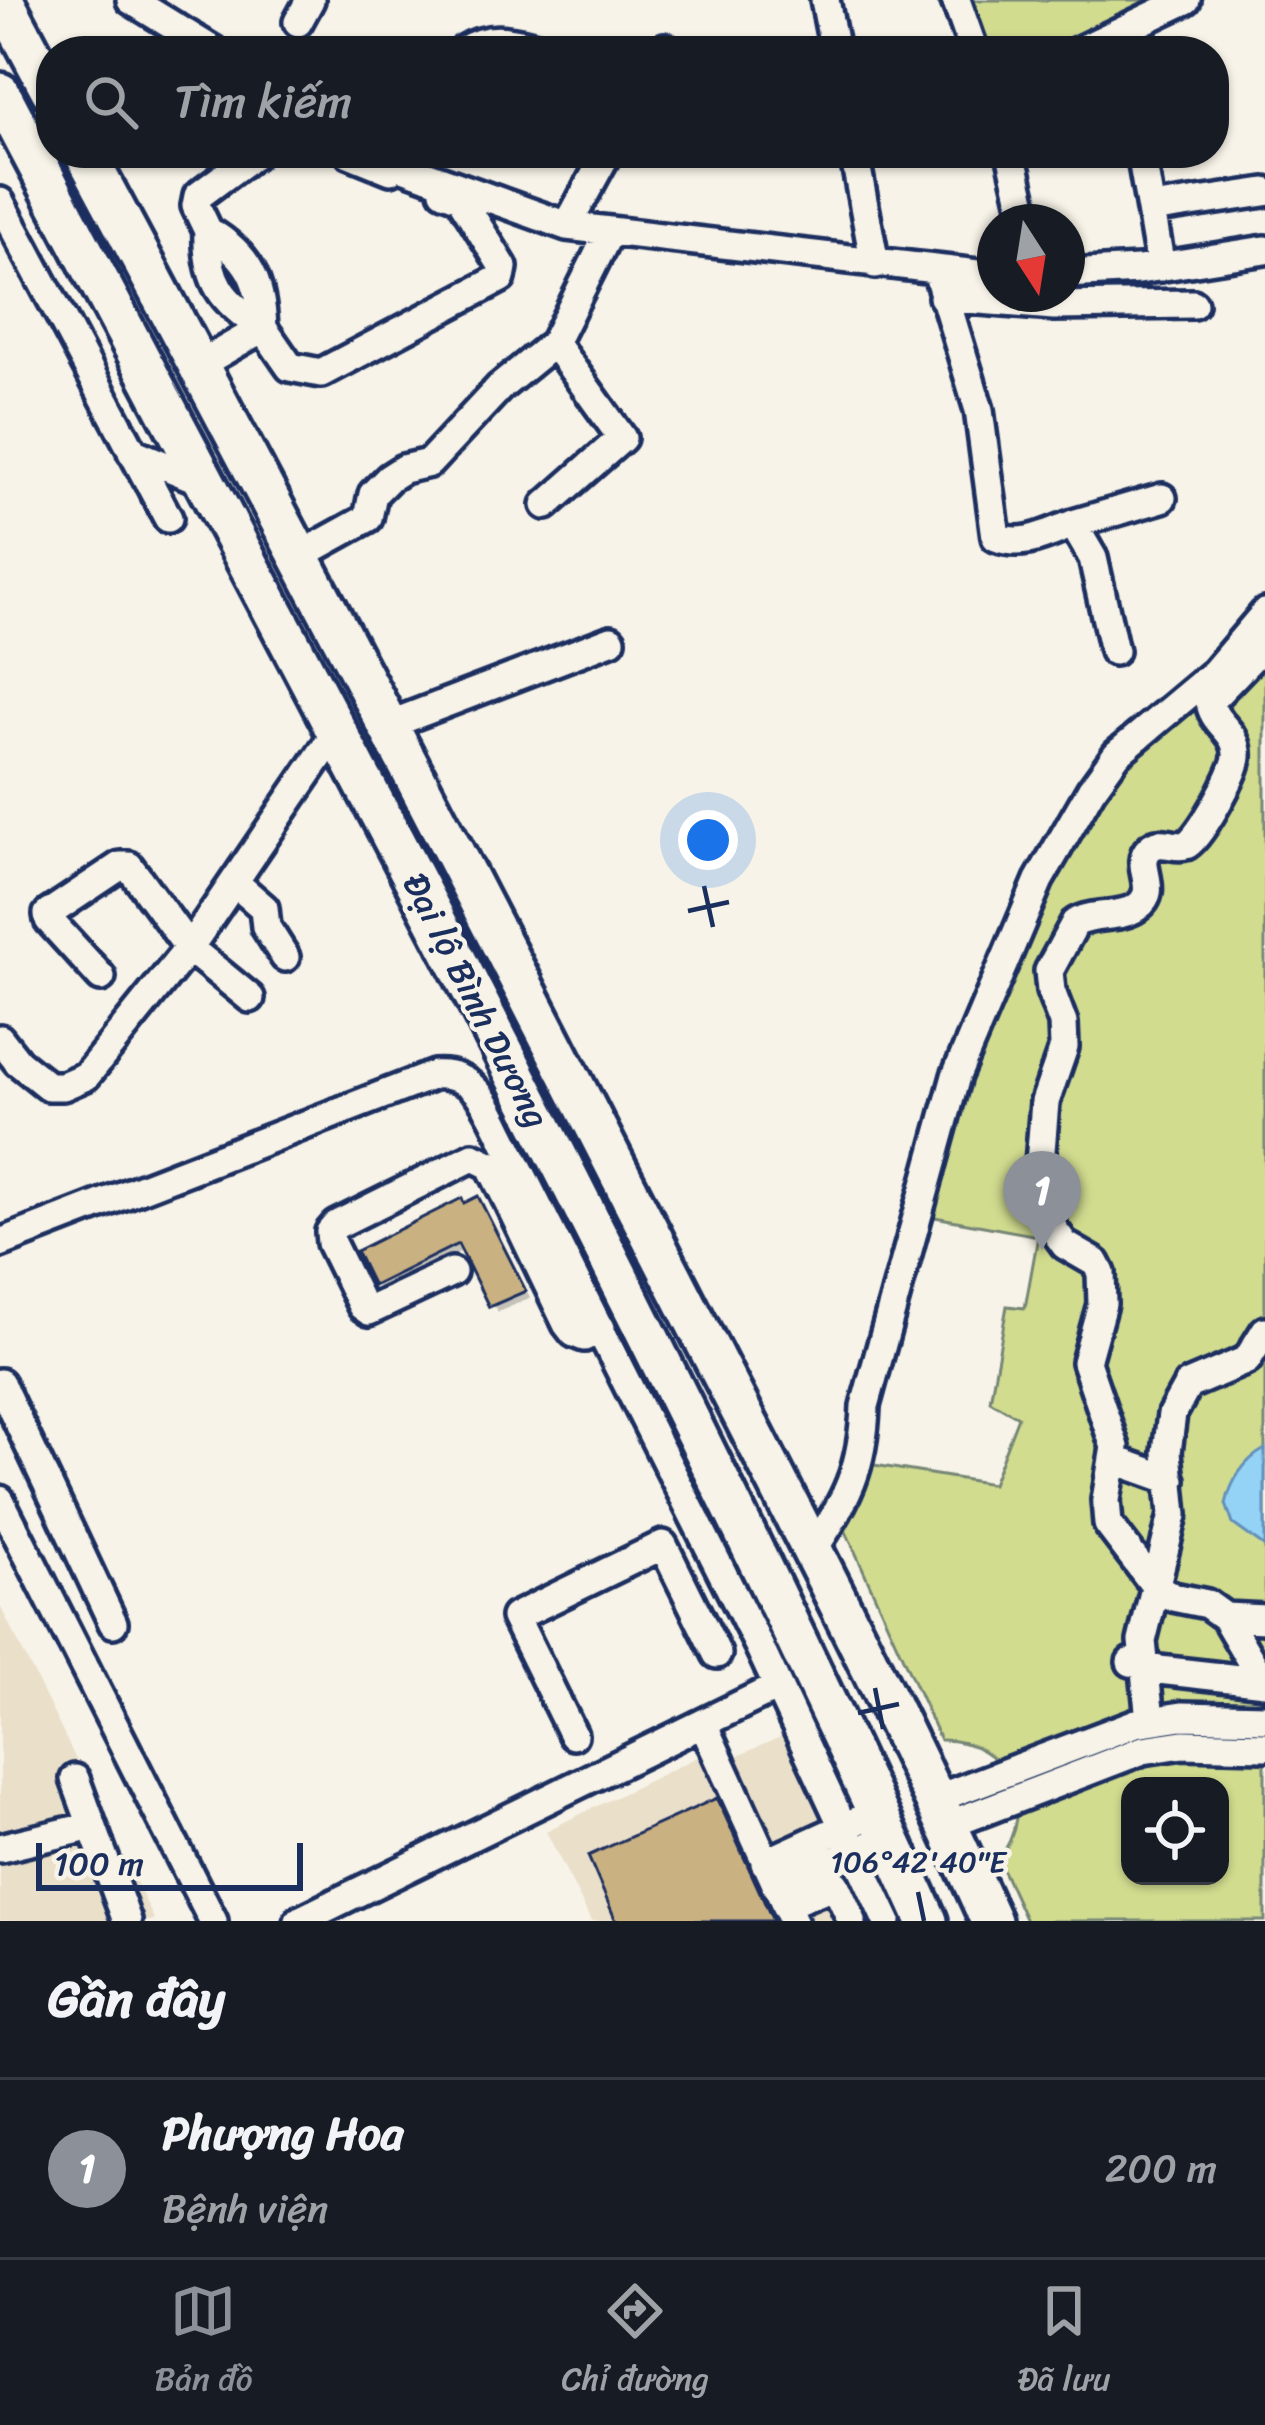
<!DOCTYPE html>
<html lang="vi">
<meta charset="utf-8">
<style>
body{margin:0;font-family:Sriracha,sans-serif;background:#242831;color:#f1f3f6}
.controls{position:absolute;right:36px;bottom:36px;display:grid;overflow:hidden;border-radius:24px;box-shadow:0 3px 9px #0004}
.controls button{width:108px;height:108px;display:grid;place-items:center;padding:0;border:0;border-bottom:3px solid #363941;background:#171b24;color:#f1f3f6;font:60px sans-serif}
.compass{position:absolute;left:977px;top:204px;width:108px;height:108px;border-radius:50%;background:#171b24;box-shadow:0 3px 9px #0004;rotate:168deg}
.scale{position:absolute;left:36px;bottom:30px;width:267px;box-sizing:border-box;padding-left:12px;border:6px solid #1b2f5e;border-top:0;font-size:33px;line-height:42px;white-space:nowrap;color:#1b2f5e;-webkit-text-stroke:9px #f7f3e8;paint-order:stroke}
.you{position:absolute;left:708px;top:840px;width:42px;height:42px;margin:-30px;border:9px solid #fff;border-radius:50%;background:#1a73e8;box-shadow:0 0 0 18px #1a73e833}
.badge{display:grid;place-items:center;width:78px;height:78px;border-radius:50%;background:#8c9099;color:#fff;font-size:39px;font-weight:700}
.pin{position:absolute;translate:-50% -99px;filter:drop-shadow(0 3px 6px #0008)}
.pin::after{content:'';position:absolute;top:63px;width:42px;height:36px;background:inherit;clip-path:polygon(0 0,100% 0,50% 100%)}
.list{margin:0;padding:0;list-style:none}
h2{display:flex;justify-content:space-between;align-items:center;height:156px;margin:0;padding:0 48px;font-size:51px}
h2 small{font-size:39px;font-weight:400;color:#9ea1a6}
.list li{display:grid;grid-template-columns:78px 1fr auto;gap:36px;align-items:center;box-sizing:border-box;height:180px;padding:0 48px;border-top:3px solid #363941}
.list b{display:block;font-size:45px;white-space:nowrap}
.list p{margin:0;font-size:39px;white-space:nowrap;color:#9ea1a6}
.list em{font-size:39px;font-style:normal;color:#9ea1a6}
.icon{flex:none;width:66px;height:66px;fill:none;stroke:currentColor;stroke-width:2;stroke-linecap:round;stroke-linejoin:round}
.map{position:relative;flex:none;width:1265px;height:1921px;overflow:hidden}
.search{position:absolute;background:#171b24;box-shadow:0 3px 9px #0004;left:36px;right:36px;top:36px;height:132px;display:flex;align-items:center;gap:30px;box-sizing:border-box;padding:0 42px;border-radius:48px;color:#9ea1a6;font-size:45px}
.sheet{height:336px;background:#171b24}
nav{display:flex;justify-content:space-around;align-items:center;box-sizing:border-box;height:168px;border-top:3px solid #363941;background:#171b24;font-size:33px;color:#9ea1a6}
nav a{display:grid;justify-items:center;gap:6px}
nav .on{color:#8c9099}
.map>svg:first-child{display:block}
</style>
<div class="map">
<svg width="1265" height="1921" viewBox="0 0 1265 1921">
<rect width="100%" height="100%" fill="#f7f3e8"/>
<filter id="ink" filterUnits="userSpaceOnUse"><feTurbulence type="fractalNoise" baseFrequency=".00833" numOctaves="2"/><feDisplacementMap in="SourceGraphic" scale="24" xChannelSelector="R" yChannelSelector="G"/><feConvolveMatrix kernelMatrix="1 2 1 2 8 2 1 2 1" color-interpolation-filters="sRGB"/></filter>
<g filter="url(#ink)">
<!-- built -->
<path fill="#eadfc9" d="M0 1606 40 1686 155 1921H0Z
M785 1735 876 1921H591L546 1831 720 1746 729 1760Z"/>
<!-- green -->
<path fill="#d1dc8f" stroke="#768676" stroke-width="3" fill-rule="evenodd" d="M937 0H1146L1041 51H960Z
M1265 628V1921H1026L998 1860C1039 1808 1008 1739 940 1740L844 1527 857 1502 868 1464 992 1484 1018 1417 990 1401 1007 1306 1025 1308 1038 1236 924 1215 962 1087 1030 926 1104 794 1129 764 1226 678ZM1130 1786H1220V1876H1130Z"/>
<!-- water -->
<path fill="#95d3f6" stroke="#6491b9" stroke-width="3" d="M1265 1449V1547L1233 1524 1226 1504C1231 1481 1244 1460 1265 1449Z"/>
<!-- shadow -->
<path fill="#0003" d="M478 1199 530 1298 498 1312 464 1250 382 1291 376 1285 465 1206Z
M716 1801 725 1810 777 1921H621Z"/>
<!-- building -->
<path fill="#cab181" stroke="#1b2f5e" stroke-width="3" d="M478 1196 526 1291 489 1307 458 1244 373 1286 356 1251 462 1198 464 1203Z
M717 1798 773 1921H616L588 1856Z"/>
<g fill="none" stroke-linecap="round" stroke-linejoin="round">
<defs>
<path id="minor" d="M131 0 214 51
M825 0 835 51
M956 0 974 51
M298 22 310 0
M463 51C495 31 519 44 554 51
M663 51 665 48
M1079 51 1186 0
M349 153 391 170
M379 153 406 168 567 226 995 276
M854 153 875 264
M1011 153 1027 222
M1141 153 1161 267
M0 202 168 518
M1151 209 1265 192
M567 226 607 153
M208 231C249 255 261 281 263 328 222 302 206 281 208 231Z
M208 231 196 206 198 196 256 153
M937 271 979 410 996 537C1023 548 1047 534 1073 524L1093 558 1114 651
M1067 274 1139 270 1265 250
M943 297 1054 306 1193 304
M199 365 263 328 290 367 321 373 501 278 503 267 460 197 444 191
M132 452 207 483
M546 505 622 438 554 343 610 231
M1073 524 1162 498
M301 555 368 518 373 494 389 478 403 469 429 463 499 388 554 343
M391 724 611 640
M234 882 264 908 266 927 285 957
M101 977 49 920 48 914 120 866H129L189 948 250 998
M0 1039 18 1062 48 1086H63L86 1076 189 948 336 732
M521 1187 506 1197 567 1324 574 1333 584 1337 601 1328
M0 1243 434 1075C474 1072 487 1104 502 1135L759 1646 887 1921
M452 1272 369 1311 362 1306 331 1243 330 1232 336 1225 473 1157 490 1165 506 1197
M0 1383 113 1623
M1115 1460 1171 1480
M0 1500 213 1921
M812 1551C847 1500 863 1468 865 1406L956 1076 1039 880 1091 790 1117 754 1215 672 1265 613
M1225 1617 1265 1619
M1131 1662 1159 1670 1265 1682
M1263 1682 1225 1617 1207 1604 1173 1597 1156 1587 1108 1524 1106 1500 1115 1447 1086 1362 1102 1304 1101 1273 1096 1263 1065 1245 1052 1227 1040 1163 1045 1102 1064 1047 1063 1023 1051 991 1049 971 1075 923C1094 912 1120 919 1137 907 1162 890 1132 864 1150 848 1161 838 1174 849 1186 845 1199 840 1236 772 1237 757 1239 731 1212 725 1210 701L1265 644
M1150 1720 1142 1641 1173 1515 1167 1452 1172 1414 1188 1385 1247 1360 1265 1331
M703 1724 793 1921
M573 1735 515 1617 663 1545 717 1654
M75 1779 127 1921
M936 1799 1136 1723 1182 1716 1265 1718
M948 1825 1143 1750 1183 1744 1265 1746
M0 1848 92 1826
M765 1863 857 1821
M776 1886 872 1845
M785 1905 835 1884 852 1921
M299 1921 777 1687"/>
<path id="highway" d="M3 0 51 90
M0 93C317 698 646 1298 927 1921
M85 153C282 520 474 888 663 1259 775 1478 890 1696 991 1921"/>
</defs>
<!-- minor casing -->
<use href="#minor" stroke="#1b2f5e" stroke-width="36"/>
<!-- highway casing -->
<use href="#highway" stroke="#1b2f5e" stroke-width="48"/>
<!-- minor -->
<use href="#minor" stroke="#f7f3e8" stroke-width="27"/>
<!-- highway -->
<use href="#highway" stroke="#f7f3e8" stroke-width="39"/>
</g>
</g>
<!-- ticks -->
<path fill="none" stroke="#1b2f5e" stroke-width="4.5" d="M704 886 713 927M688 911 729 902M875 1688 883 1729M858 1713 899 1704M918 1892 924 1921"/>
<g text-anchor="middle" stroke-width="9" stroke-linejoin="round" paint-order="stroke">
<!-- street labels -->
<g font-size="36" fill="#1b2f5e" stroke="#f7f3e8">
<text transform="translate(477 1000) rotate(63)" y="13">Đại lộ Bình Dương</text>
</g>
</g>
<g font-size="30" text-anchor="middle" fill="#1b2f5e" stroke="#f7f3e8" stroke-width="9" stroke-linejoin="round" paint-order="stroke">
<text x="918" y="1872">106°42'40"E</text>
</g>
</svg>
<div class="controls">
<button><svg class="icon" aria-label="locate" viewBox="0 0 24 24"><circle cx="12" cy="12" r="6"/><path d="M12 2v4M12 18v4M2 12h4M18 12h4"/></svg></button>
</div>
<svg class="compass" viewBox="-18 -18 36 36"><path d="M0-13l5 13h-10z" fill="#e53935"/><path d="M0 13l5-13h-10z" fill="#9ea1a6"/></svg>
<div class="scale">100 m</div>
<div class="you"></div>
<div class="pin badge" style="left:1042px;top:1250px">1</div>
<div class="search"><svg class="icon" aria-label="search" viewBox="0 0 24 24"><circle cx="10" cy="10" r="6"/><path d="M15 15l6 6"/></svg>Tìm kiếm</div>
</div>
<section class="sheet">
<h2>Gần đây<small></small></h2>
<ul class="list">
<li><span class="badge">1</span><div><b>Phượng Hoa</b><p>Bệnh viện</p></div><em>200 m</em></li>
</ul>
</section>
<nav>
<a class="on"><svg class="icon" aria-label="map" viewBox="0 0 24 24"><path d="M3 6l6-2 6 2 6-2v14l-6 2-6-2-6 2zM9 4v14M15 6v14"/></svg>Bản đồ</a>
<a><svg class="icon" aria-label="directions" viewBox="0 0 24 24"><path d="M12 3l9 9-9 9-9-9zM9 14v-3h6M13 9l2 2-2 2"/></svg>Chỉ đường</a>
<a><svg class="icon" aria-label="saved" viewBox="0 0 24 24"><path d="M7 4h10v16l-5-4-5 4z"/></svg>Đã lưu</a>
</nav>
